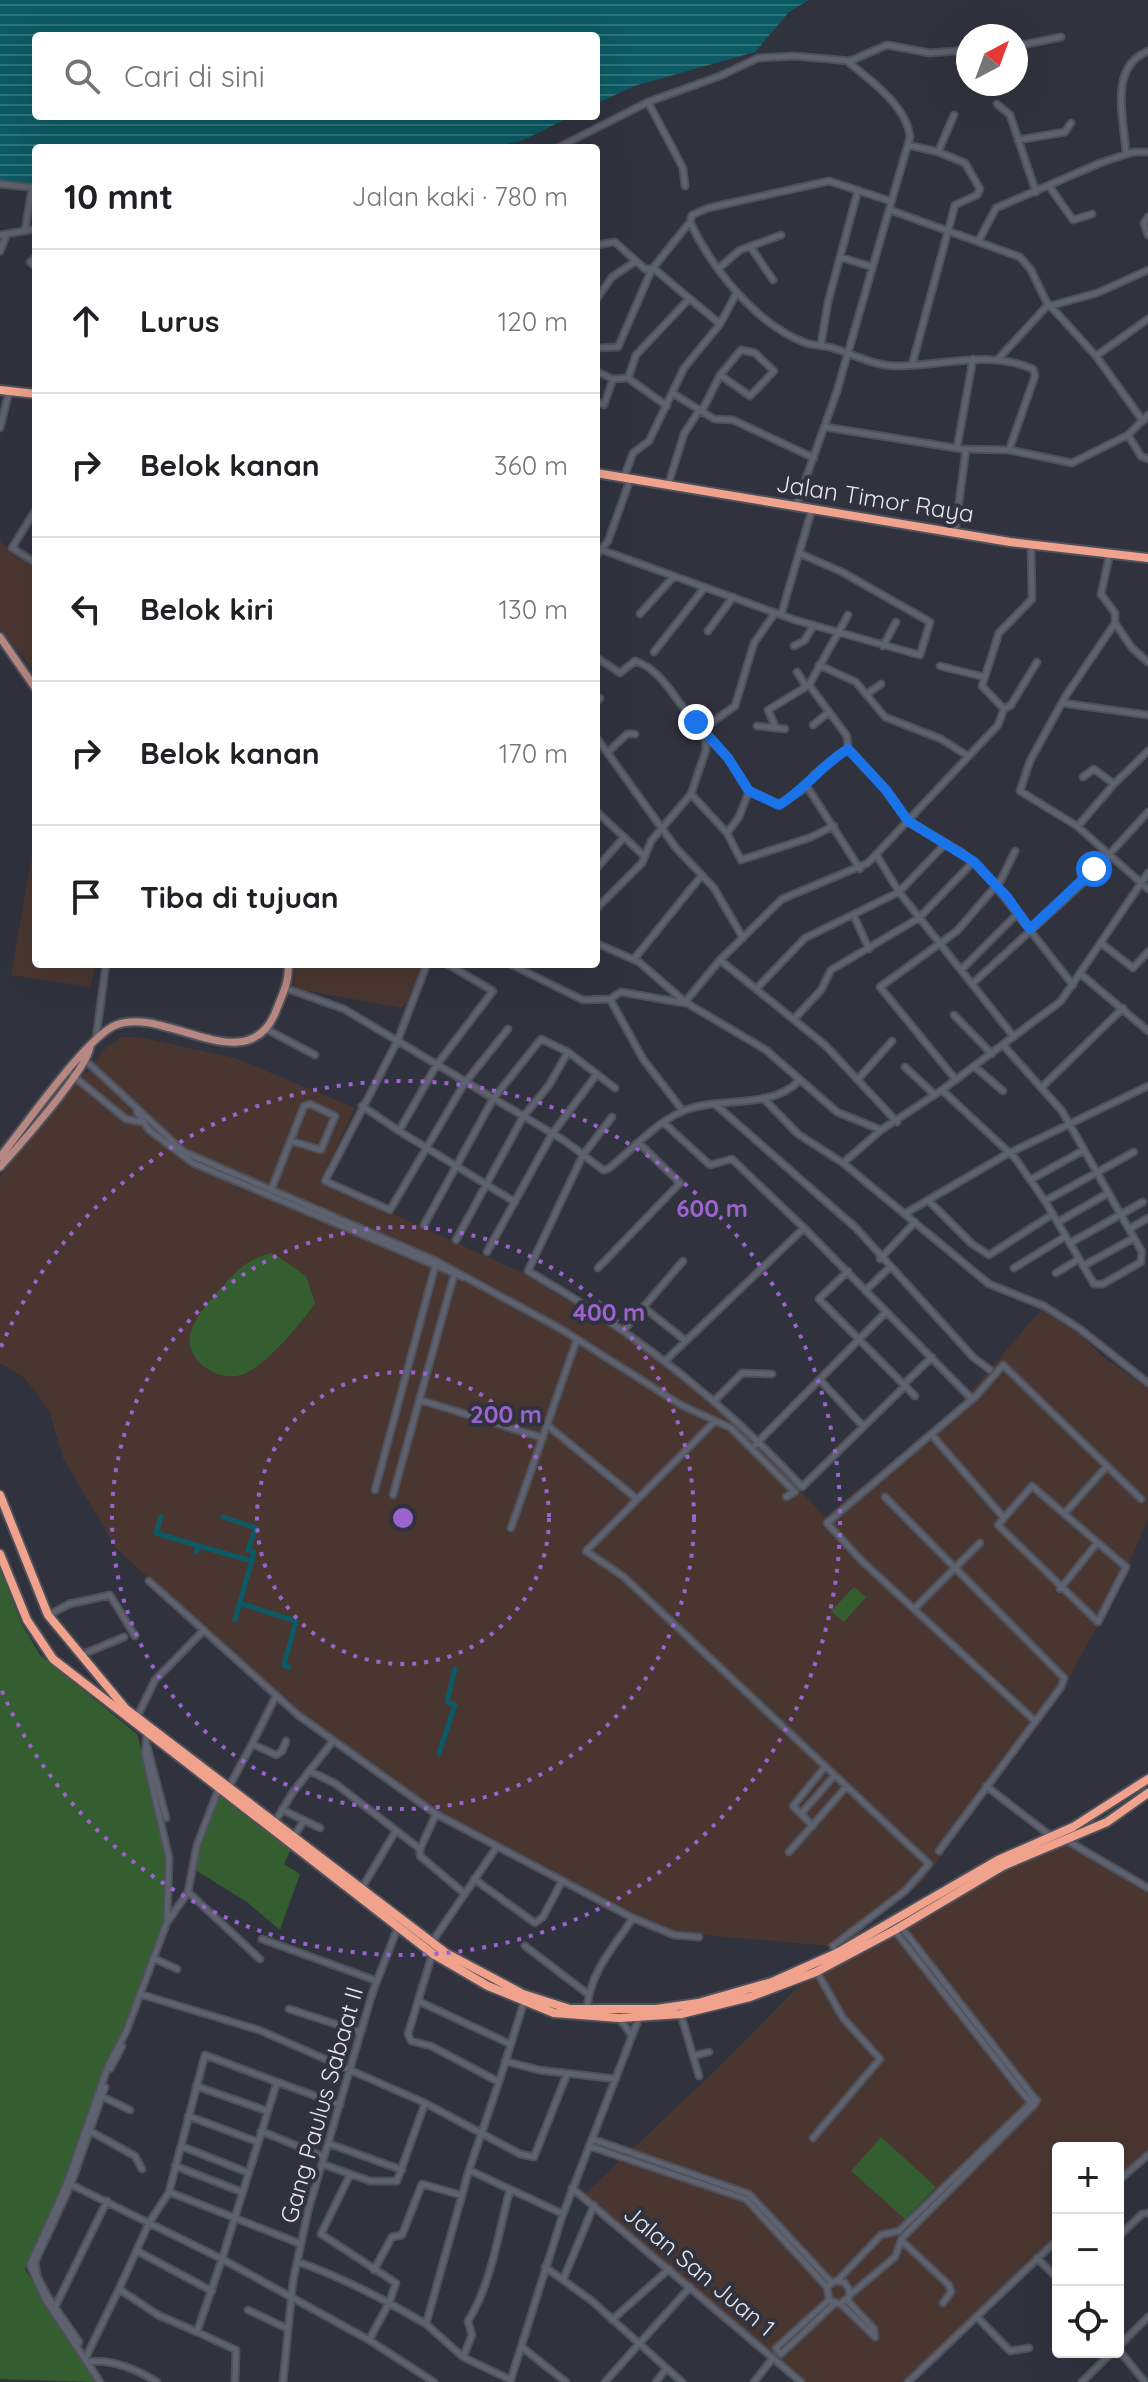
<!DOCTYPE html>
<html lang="id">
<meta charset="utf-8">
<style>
body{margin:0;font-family:Quicksand,sans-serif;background:#f2f2f2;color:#202124}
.controls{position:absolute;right:24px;bottom:24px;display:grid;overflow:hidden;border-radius:8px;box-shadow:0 8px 32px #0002}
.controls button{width:72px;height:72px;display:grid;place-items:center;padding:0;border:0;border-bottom:2px solid #e0e0e0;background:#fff;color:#202124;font:40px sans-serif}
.compass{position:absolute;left:956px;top:24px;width:72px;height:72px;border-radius:50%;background:#fff;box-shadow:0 8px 32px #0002;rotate:41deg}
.stop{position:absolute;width:24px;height:24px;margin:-18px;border:6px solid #1a73e8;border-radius:50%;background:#fff}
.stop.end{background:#1a73e8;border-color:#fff;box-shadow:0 2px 8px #0008}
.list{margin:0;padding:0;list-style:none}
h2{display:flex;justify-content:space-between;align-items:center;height:104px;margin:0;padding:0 32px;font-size:34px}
h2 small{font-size:26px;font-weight:400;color:#757577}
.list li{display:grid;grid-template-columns:52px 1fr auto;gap:24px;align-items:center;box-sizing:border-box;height:144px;padding:0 32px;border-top:2px solid #e0e0e0}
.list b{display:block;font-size:30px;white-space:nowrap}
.list em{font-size:26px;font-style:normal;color:#757577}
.icon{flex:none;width:44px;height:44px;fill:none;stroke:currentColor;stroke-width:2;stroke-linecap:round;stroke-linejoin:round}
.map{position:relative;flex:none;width:1148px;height:2382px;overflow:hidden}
.search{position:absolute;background:#fff;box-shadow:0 8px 32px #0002;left:32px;top:32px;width:568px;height:88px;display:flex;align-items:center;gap:20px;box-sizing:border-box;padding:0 28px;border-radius:8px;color:#757577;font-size:30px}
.panel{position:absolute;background:#fff;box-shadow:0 8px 32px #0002;left:32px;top:144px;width:568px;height:824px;border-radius:8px}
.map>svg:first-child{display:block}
</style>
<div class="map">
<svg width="1148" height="2382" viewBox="0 0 1148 2382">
<defs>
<pattern id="water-rules" width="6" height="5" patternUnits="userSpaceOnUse" patternTransform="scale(2)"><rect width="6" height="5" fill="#0c5a63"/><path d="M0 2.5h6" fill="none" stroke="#2f727a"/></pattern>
</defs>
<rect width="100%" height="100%" fill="#30333e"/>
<!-- education -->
<path fill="#4a3630" d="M0 542 36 563V674L0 628Z
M36 831V964H96L90 987 11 975Z
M295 964H423L407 1003 400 1008 293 988Z
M122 1037H138L235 1058 355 1108 320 1181 525 1274 652 1353 752 1439 825 1517 959 1405 1041 1310 1082 1336 1101 1355 1148 1389V1519L1120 1584 1061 1693 923 1881 841 1947 672 1932 516 1856 410 1795 271 1689 117 1549 63 1458 50 1413 37 1393 23 1377 0 1363V1177L107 1047Z
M1068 1845 1148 1891V2150L1118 2176V2148H1058V2235L904 2382H804L585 2194 721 2065 799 1986 865 1953 1003 1870Z"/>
<!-- grass -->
<path fill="#345d30" d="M273 1253 306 1276 315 1303C302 1323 263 1369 241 1375 216 1382 182 1358 191 1331 196 1314 212 1299 223 1286 238 1269 250 1257 273 1253Z
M0 1567 21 1623 40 1655 137 1734 169 1854 164 1882 166 1919 118 2041 105 2064 80 2144 25 2269 95 2382 0 2379Z
M854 1587 866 1597 844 1622 831 1611Z
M220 1794 291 1849 284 1864 300 1874 280 1930 247 1902 192 1868Z
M881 2137 936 2187 905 2219 851 2171Z"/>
<!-- water -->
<path fill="url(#water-rules)" d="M0 0H809L789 12 755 52 634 86 596 104V36H36V116H572L521 141 488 148H36V185L0 182Z"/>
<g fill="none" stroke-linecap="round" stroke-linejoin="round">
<!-- canal -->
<path stroke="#0c5a63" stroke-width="5" d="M161 1517 156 1533 199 1546
M223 1517 256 1528 248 1550 254 1552 235 1620
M196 1552 199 1546 252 1561
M242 1604 296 1621 284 1665 289 1667
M439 1753 455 1705 447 1702 455 1669"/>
<defs>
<path id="minor" d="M1016 46 1061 37
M648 102 683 168 685 186
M997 104 1010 115 1036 192
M1018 140 1065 132 1071 123
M908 145 938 152 954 115
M557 148 648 102 720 76 758 58 795 56 850 61 887 45 930 53 968 50
M1126 154C1124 119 1108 67 1148 51
M0 184 36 188
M1049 186 1073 220 1092 214
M890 201 829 181 708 208 692 215 690 222C712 269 757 325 806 343 816 346 826 345 836 349 857 356 877 367 900 366 948 365 988 350 1033 369L1035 376 1009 450
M890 210 1020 257 1031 270 1046 301 1096 356 1143 421
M1148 217 1144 223 1148 235
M690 222 653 268 720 324
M25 231 32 187
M0 235 36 229
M979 240 996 208 1100 163 1133 152H1148
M596 245 615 242 645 269H652
M750 246 773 280
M0 251 6 236
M36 257 30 262 36 267
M840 257 872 267
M719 268 740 250 781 235
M596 300 612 277 636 261
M821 344 828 302 858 190
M596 348 618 347 652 269
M1096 356 1148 319
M999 358 1046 307 1097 293 1148 270
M912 365 955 205 977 195 980 189 965 163 938 152
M596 371 613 379 628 378
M674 394 714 419 733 420 814 458
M596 401 604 405 613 379
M667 406 628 378 636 355 689 299
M702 411 720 375 741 350 755 353 774 371 750 396 720 375
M825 427 962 449 1009 450 1072 463 1128 435 1148 415
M0 428 9 392
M1128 435 1141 456 1148 459
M957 448 973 359
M624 477 633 453 649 441 684 368 720 324 736 294
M668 485 684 434 700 409
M796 506 837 391 910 137C907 106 869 79 847 61
M36 509 12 548 36 563
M955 533 966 449
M602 550 795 620 920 655 930 622 842 572 801 554
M1110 553 1101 594 1115 613V623L1065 697 1030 761 1020 791 1077 826 1148 889
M596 556 608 541 630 480
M640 614 674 576
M781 615 812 509
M1115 623 1132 648 1148 662
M708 631 733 597
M794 646 804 641 814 625
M883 646 896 622
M654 652 705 587
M596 657 620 673 635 661C668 672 676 709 704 728
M819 665 856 682 885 717 941 739 968 756
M940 666 984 677
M797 672 806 686
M809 685 847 736 848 749 886 790 908 821 961 852 981 868 1073 985
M867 694 881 684
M596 703 600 698
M1062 703 1148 715
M1004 709 1011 705 1037 662
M813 725 829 712
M757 726 785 729
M776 728 768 710 809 685 848 615
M596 737 676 848 714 888 743 938
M707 737 728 758 749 791 739 817 727 833
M848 749 815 774 806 785 860 869
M608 752 627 734H635
M1083 777 1094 769 1114 784 1148 751
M750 791 779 805 807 787
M691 794 727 833 741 860 809 838 834 826
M596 811 643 855
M1078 826 1114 784
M876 854 899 892 1014 1037
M596 869 624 837
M596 909 642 863 651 841 691 794 706 750 704 728 735 706 754 643 775 613
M854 916 869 949
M596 943 639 962 685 1002 766 1050 837 1112 881 1130 942 1090 1061 1001 1148 873
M1101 943 1133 968 1148 952
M634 959 702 875
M720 960 825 1045 897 1122
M427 964 397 1042 325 1181 390 1210 464 1084 508 1029
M447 964 493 991 436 1066 399 1131 515 1202
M510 964 583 1000 610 999
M961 970 1018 913
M1082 975 1148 1031
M973 983 1082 884 1148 812
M285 988 344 1009 565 1141 603 1170 608 1169C631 1151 654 1124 681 1112 717 1095 769 1111 799 1081
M756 989 805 938 899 892 946 843
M685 1002 720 960 782 899 868 863 998 725 1004 709 982 686 999 633 1032 599 1031 544
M954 1015 992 1054
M794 1019 821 990 831 970 919 918 973 862
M266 1029 315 1055
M96 1038 106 964
M85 1060 184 1152 436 1261 561 1329 681 1405 731 1428 795 1492 786 1497
M974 1066 1003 1091
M905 1067 935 1095
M72 1075 126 1119 142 1122
M859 1078 892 1041
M956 1080 880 987 957 931 1001 880 1015 851
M1042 1087 1123 1008
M942 1090 1015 1158 1045 1201 1094 1284H1103L1141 1262 1142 1252 1062 1111 1004 1046
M763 1098 798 1134 843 1163
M716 1105 856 1228 973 1357 990 1370
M362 1106 399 1131
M683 1111 643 1059 610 999 621 992 684 1003
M137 1112 149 1130 193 1163 463 1277
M612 1117 583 1155 528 1271C632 1330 722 1400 802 1487L906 1385
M664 1123 710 1165 732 1159 804 1228
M881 1130 843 1163 989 1284 1044 1306 1080 1329 1148 1383
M1030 1180 1084 1150
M271 1190 304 1106 310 1104 335 1116 321 1150 291 1141
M1045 1201 1134 1152
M930 1202 972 1244 989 1255 1053 1214
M906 1213 1007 1154 1148 1086
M1058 1222 1108 1193
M424 1225 493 1099 541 1039 568 1052 615 1088
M1129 1229 1148 1218
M456 1240 523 1117 549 1085 568 1052
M1070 1243 1143 1202
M487 1252 552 1134 597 1074
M880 1259 915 1222
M1083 1266 1134 1238
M598 1268 680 1183 640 1144
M1014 1268 1066 1236
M848 1271 819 1299 915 1396
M1056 1273 1079 1259
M866 1290 889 1268
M643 1307 686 1341
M623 1331 683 1261
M666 1360 804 1228 969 1396
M820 1380 862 1425
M904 1384 932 1357
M420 1400 543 1438
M715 1400 742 1373 772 1374
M715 1421 586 1551 624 1577 929 1864 905 1891 833 1946 837 1953
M547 1425 637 1499
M931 1434 1004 1518 1032 1486 1126 1567 1098 1622 998 1525 1004 1518
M752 1448 886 1312
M375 1490 435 1267
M393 1495 454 1275
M885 1497 1064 1678 1061 1687 939 1851
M1064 1514 1107 1466
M511 1528 577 1339
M149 1581 298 1715 436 1814 633 1918 674 1935 699 1937
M1060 1589 1097 1543
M915 1608 980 1543
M49 1615 69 1604 110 1595 135 1636
M81 1655 124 1637
M137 1717 155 1680 204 1630
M1035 1721 862 1561 827 1523 976 1396 1003 1365 1141 1499
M252 1744 276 1696
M147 1746 166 1818
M310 1771 336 1784 420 1849
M230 1785 252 1744 276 1755 282 1751 286 1741
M986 1786 1052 1837
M219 1788 197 1845 188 1892 260 1959
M283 1810 320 1828
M436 1814 420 1849V1856L465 1894
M801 1814 834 1776
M276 1820 293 1792 333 1741
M813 1826 793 1806 824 1768
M295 1835 304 1820
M1066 1840 1148 1888
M789 1852 846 1787
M474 1879 535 1923 543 1917 562 1881
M362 1888 395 1832
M168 1921 188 1892
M901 1927 1035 2099
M895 1931 1026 2097 1031 2102 1037 2100 1034 2105
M262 1939 377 1981
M432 1942 496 1848
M525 1946 588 1994
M432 1955 408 2034 411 2041 431 2046 499 2082 524 2002
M153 1958 177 1969
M143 1995 259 2030 425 2103 397 2181H370L322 2164
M418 2001 508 2043
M289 2009 360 2032
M587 2010C589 1973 613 1948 633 1918
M681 2015 699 2076
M619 2018 630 2033
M693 2056 709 2052
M505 2061 539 2070 616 2079
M110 2069 122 2046
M277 2082 205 2055 169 2192 149 2223 222 2259 277 2082 340 2105
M196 2086 267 2111
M103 2097 130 2110
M425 2103 520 2154 534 2157 567 2074
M188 2116 258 2142
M88 2130 135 2156 142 2169
M261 2131 324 2157
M813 2138 880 2059 843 2018 817 1972
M592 2139 749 2194 831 2282
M330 2144 402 2170
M181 2146 249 2173
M589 2146 746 2199 827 2287 829 2300 840 2304 849 2297V2289L844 2282 835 2281 827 2287
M175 2166 242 2192
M469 2170 499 2082
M350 2175 321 2234 396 2283 389 2303 426 2324 469 2170 563 2214
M1118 2181 1148 2155
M68 2183 149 2223 119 2289 158 2315 197 2332 222 2259 369 2340 434 2382
M572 2188 801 2382
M169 2192 301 2244
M1118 2237 1142 2214 1148 2213
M902 2241 949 2285 951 2292 943 2303
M137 2251 212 2291
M1037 2258 1058 2279
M298 2262C331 2273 359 2287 389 2303L369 2340
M545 2267 592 2301 682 2382
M374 2270 392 2237 402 2235 422 2184 461 2195
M563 2280 594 2205
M838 2280 881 2235 899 2231 1031 2103
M851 2294 895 2257 902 2238 1034 2105
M829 2300 776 2348 781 2354 834 2304
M841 2304 875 2337 874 2329 847 2300
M55 2307 107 2201
M248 2310 288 2329
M977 2317 1010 2351 1029 2348
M612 2320 669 2269
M426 2324 463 2357 511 2380
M197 2332 236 2350 235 2382
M79 2342 48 2297 37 2276 35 2262 71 2184 105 2087
M1118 2347 1148 2317
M523 2348 566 2382
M1118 2349 1145 2382
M86 2357 119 2289
M463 2357 472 2335 468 2321C492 2283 498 2233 510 2190
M88 2362C111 2358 138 2370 157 2382
M100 2382 45 2299 30 2265 67 2183 108 2066 126 2032 167 1922 169 1858 145 1755 147 1733
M283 2382 293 2281 308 2211 373 1991 398 1927
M510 2382 563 2214 639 2018
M605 2382 690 2287
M656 2382 666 2369
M754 2382 773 2358
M908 2382 1058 2239
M1082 2382 1112 2352"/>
<path id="major" d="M0 637 36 689
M0 1157C24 1128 86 1037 116 1025 164 1005 248 1083 276 1011 282 995 290 981 288 964
M0 1167C18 1147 88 1068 90 1047"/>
<path id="highway" d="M0 390 36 394
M596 473 1010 542 1148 558
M0 1495 48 1615 126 1709 446 1953 523 1994 570 2009H656L698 2003 772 1982 837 1953 998 1860 1073 1827 1148 1779
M0 1554 27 1620 53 1659 433 1954 488 1986 554 2013 619 2018 681 2014 750 1997 816 1972 895 1930 1003 1866 1107 1822 1148 1793"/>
</defs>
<!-- minor casing -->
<use href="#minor" stroke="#4e505a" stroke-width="9"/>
<!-- major casing -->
<use href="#major" stroke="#4e505a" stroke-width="11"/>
<!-- highway casing -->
<use href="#highway" stroke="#4e505a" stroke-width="12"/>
<!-- minor -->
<use href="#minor" stroke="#5e626e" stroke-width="5"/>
<!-- major -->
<use href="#major" stroke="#b68881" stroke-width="7"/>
<!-- highway -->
<use href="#highway" stroke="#f0a28d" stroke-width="8"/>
</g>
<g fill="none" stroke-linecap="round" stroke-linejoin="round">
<!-- route -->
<path stroke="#1a73e8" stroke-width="10" d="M696 722 728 758 749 791 779 805C806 789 820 766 848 749L886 790 908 821 973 861 1007 897 1030 929 1094 869"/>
</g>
<!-- distance rings -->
<g fill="none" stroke="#9b64cd" stroke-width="4" stroke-dasharray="4 8">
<circle cx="403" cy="1518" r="146"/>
<circle cx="403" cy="1518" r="291"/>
<path d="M1 1347A437 437 0 1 1 1 1689"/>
</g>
<g text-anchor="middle" stroke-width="8" stroke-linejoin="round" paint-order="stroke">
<!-- street labels -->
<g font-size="24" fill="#e6e8ef" stroke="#30333e">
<text transform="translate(875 499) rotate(9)" y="8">Jalan Timor Raya</text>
<text transform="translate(322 2105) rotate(-74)" y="8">Gang Paulus Sabaat II</text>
<text transform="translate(699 2271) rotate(40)" y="8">Jalan San Juan 1</text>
</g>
</g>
<circle cx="403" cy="1518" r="12" fill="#9b64cd" stroke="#30333e" stroke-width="4"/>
<g font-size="24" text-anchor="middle" font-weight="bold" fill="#9b64cd" stroke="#30333e" stroke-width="8" stroke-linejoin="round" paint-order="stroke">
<text x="712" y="1217">600 m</text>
<text x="609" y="1321">400 m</text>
<text x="506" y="1423">200 m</text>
</g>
</svg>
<div class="controls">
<button>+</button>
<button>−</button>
<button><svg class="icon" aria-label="locate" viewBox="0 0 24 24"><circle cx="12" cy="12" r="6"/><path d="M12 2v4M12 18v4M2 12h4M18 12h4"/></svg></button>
</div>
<svg class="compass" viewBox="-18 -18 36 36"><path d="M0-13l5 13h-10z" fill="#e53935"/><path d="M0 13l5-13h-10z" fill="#757577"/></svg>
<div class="stop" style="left:1094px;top:869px"></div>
<div class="stop end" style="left:696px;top:722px"></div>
<div class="search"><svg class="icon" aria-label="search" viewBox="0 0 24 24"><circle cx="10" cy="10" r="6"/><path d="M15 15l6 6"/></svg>Cari di sini</div>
<section class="panel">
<h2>10 mnt<small>Jalan kaki · 780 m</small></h2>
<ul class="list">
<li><svg class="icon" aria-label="ahead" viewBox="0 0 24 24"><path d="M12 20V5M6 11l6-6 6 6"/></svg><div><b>Lurus</b></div><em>120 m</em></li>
<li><svg class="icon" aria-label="right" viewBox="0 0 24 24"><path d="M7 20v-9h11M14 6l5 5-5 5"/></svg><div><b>Belok kanan</b></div><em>360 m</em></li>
<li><svg class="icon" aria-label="left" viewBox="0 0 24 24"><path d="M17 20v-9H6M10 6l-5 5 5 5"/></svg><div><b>Belok kiri</b></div><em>130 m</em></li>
<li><svg class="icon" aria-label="right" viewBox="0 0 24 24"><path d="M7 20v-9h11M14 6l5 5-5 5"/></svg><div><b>Belok kanan</b></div><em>170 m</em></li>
<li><svg class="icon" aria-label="arrive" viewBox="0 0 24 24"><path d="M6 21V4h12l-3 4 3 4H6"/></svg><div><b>Tiba di tujuan</b></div></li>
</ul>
</section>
</div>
